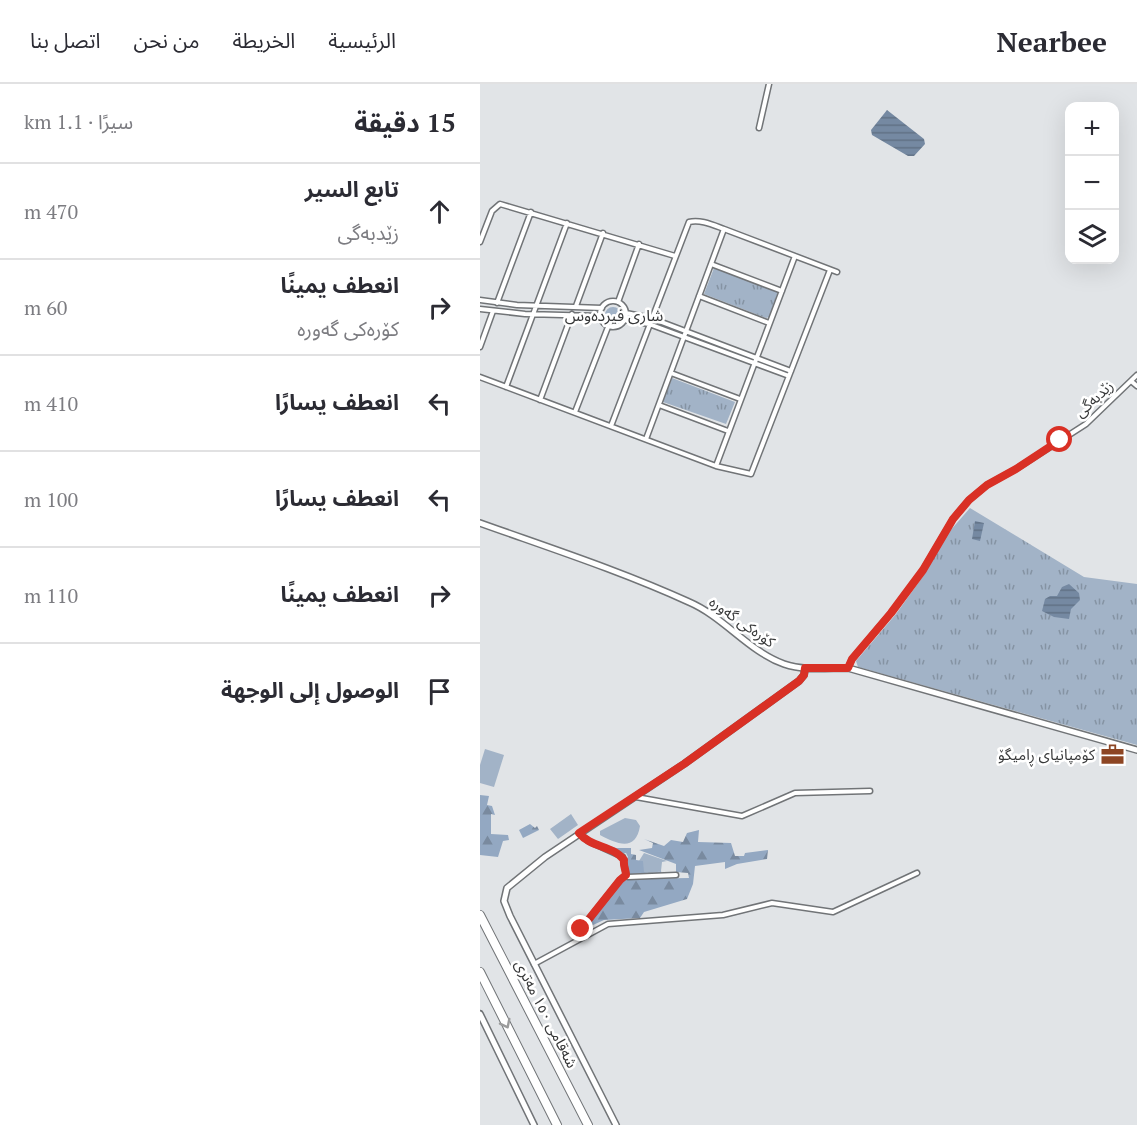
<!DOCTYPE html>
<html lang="ar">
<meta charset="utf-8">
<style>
body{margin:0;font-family:"PT Serif","Noto Sans Arabic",serif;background:#f2f2f3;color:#2b2b33;direction:rtl}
.controls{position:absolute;right:18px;top:18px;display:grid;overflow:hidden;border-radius:12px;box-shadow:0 6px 24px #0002}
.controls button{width:54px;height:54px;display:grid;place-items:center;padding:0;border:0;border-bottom:2px solid #e1e1e2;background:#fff;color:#2b2b33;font:30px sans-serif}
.stop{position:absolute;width:18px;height:18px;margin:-14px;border:4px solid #d93025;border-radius:50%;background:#fff}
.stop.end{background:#d93025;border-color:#fff;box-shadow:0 2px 6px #0008}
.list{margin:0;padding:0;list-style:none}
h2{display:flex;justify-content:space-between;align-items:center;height:78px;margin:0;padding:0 24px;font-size:26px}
h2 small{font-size:20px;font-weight:400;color:#7c7c81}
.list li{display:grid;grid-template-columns:39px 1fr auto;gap:18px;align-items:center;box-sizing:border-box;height:96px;padding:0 24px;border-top:2px solid #e1e1e2}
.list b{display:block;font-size:22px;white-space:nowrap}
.list p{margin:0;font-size:20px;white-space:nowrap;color:#7c7c81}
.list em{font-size:20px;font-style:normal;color:#7c7c81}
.icon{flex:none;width:33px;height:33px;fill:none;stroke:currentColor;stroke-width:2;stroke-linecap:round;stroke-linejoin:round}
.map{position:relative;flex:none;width:657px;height:1041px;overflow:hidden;direction:ltr}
header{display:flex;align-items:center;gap:36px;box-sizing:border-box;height:84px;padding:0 30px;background:#fff;border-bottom:2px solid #e1e1e2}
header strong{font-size:28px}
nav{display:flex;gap:33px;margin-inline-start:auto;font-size:21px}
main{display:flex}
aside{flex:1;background:#fff}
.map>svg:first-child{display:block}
</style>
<header>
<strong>Nearbee</strong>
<nav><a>الرئيسية</a><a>الخريطة</a><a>من نحن</a><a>اتصل بنا</a></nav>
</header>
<main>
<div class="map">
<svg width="657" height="1041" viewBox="0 0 657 1041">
<defs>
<pattern id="forest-firs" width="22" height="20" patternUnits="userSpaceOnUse" patternTransform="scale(1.5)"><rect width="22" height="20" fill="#93a8c2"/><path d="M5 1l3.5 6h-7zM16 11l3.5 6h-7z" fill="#798a9f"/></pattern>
<pattern id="park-tufts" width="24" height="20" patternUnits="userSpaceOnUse" patternTransform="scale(1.5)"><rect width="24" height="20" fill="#a2b3c7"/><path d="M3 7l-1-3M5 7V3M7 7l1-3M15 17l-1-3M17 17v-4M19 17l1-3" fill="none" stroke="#8593a3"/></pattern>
<pattern id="water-rules" width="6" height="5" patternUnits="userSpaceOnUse" patternTransform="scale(1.5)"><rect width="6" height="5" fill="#7589a2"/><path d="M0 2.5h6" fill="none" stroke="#617185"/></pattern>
</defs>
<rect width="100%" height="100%" fill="#e1e4e7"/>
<!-- grass -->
<path fill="#a2b3c7" d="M125 231a8 8 0 1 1 16 0a8 8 0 1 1-16 0Z
M5 665 24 671 14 703 0 699V681Z
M91 730 98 741 78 755 70 745Z
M145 734 156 736 160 742C156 768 137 760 120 751V747Z
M164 769 187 777 182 778 181 787 174 789 163 788 159 777Z"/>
<!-- forest -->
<path fill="url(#forest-firs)" d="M0 711 9 712 7 721 12 722 15 731 11 730V750L28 751 29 756 23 757 18 773 0 771Z
M50 740 55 744 57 742 59 746 43 754 39 746Z
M219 746 218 758 251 759 255 772H264L265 769 288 766 287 775 257 780 245 785V778L215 782 213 800 207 815 164 828 160 834 124 836 102 846 144 795 209 794 208 789 196 788V780L159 766 172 764 173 759 164 755 184 762 191 756 203 758 207 749Z
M115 757 136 764H151V770L156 771V776L163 777 164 788 174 789 181 787 182 791H148L146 775 148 773 146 769 142 770 134 765 114 758Z"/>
<!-- park -->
<path fill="url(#park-tufts)" d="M234 184 298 208 289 233 286 234 224 210Z
M192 294 255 318 246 340 183 318Z
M490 424 604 493 657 500V661L378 583 376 577 416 530 444 491 469 448Z"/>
<!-- water -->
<path fill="url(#water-rules)" d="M407 26 444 55 445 60 434 72H428L392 51 391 46Z
M495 437 504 439 500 457 492 455Z
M589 500 599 509 600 516 591 525 589 535 574 533 562 527 565 515 570 512H577L582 503Z"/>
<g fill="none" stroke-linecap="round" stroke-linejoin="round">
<defs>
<path id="minor" d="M279 44 289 0
M0 158 12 127 20 120 195 172
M231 180 302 207
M219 212 289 239
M0 216 37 221 122 224
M120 230a13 13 0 1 1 26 0a13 13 0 1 1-26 0Z
M138 218 159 160
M17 219 51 128
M96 222 123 149
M0 225 45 230 120 232
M146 229 171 234 311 287
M145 236 169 240 309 292
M0 263 13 227
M191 289 260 315
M0 293 236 382 271 390 350 186
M651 297 657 302
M26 303 87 139
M60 316 92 230
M179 321 248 347
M95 328 128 243
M131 342 209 138C220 135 233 141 244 145L357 188
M166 355 244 145
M236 382 315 172
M368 584 372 575 411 529 443 486 473 435 489 416 507 401 536 385 606 340 657 291
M156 713 262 732 315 709 390 707
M100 750 108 757 143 773 146 791 148 793 196 791
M101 845 140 796 146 791
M54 880 128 840 243 831 292 819 353 828 437 789"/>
<path id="tertiary" d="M0 439C70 464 141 487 209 518 244 533 268 567 304 580 324 587 347 584 368 584L657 666
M0 930 54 1041
M136 1041 30 832 24 817 27 804 65 773 204 680 319 597 324 591 325 584"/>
<path id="motorway" d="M0 831 108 1041
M0 888 77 1041"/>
</defs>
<!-- minor casing -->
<use href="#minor" stroke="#717477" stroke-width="7"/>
<!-- tertiary casing -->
<use href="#tertiary" stroke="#717477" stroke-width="8"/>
<!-- motorway casing -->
<use href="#motorway" stroke="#717477" stroke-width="10"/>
<!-- minor -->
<use href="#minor" stroke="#fff" stroke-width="4"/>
<!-- tertiary -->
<use href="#tertiary" stroke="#fff" stroke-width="5"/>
<!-- motorway -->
<use href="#motorway" stroke="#fff" stroke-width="8"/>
</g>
<!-- one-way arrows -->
<defs><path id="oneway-chevron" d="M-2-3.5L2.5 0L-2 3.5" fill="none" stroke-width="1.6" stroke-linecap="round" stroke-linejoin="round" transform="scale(1.5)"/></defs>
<use stroke="#9b9c9c" href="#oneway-chevron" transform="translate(26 940) rotate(63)"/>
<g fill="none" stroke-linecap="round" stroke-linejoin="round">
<!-- route -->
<path stroke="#d93025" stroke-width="8" d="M101 845 140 796 146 791C146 786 143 782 144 776 133 761 111 764 99 749L204 680 319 597 324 591 325 584H368L372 575 411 529 443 486 473 435 489 416 507 401 536 385 580 356"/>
</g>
<!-- icons -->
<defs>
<symbol id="office-bare" viewBox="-9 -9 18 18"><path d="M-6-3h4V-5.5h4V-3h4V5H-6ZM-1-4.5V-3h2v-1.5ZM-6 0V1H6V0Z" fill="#8d4523" stroke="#fff" stroke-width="2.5" paint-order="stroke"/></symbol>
</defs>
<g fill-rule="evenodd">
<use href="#office-bare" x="616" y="654" width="33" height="33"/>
</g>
<g text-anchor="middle" stroke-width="5" stroke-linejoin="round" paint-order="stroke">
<!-- street labels -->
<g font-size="15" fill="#373839" stroke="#fff">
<text transform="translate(614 315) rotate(-43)" y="5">زێدبەگی</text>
<text transform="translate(262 538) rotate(35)" y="5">کۆرەکی گەورە</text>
<text transform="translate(66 930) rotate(63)" y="5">شەقامی ١٥٠ مەتری</text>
</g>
<!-- poi labels -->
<g font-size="15" fill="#373839" stroke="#fff" text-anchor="end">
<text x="615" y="676">کۆمپانیای ڕامیگۆ</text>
</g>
<!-- neighbourhood labels -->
<g font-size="16" fill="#373839" stroke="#fff">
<text x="134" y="237">شاری فیردەوس</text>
</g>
</g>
</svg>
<div class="controls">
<button>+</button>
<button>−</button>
<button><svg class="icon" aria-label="layers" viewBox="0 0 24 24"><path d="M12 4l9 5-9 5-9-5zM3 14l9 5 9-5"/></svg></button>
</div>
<div class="stop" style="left:580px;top:356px"></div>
<div class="stop end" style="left:101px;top:845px"></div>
</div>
<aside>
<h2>15 دقيقة<small>سيرًا · 1.1 km</small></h2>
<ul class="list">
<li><svg class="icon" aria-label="ahead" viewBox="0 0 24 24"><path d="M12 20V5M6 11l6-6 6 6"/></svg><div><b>تابع السير</b><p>زێدبەگی</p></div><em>470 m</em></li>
<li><svg class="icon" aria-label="right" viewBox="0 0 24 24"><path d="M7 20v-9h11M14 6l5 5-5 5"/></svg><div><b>انعطف يمينًا</b><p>کۆرەکی گەورە</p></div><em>60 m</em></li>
<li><svg class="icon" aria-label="left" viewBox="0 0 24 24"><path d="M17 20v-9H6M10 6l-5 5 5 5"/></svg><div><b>انعطف يسارًا</b></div><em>410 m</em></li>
<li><svg class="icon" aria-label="left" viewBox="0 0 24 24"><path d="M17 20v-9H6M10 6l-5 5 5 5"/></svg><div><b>انعطف يسارًا</b></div><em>100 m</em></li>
<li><svg class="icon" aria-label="right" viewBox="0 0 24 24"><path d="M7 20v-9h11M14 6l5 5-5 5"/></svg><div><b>انعطف يمينًا</b></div><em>110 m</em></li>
<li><svg class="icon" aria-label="arrive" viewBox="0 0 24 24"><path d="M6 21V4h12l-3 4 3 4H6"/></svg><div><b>الوصول إلى الوجهة</b></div></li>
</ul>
</aside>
</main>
